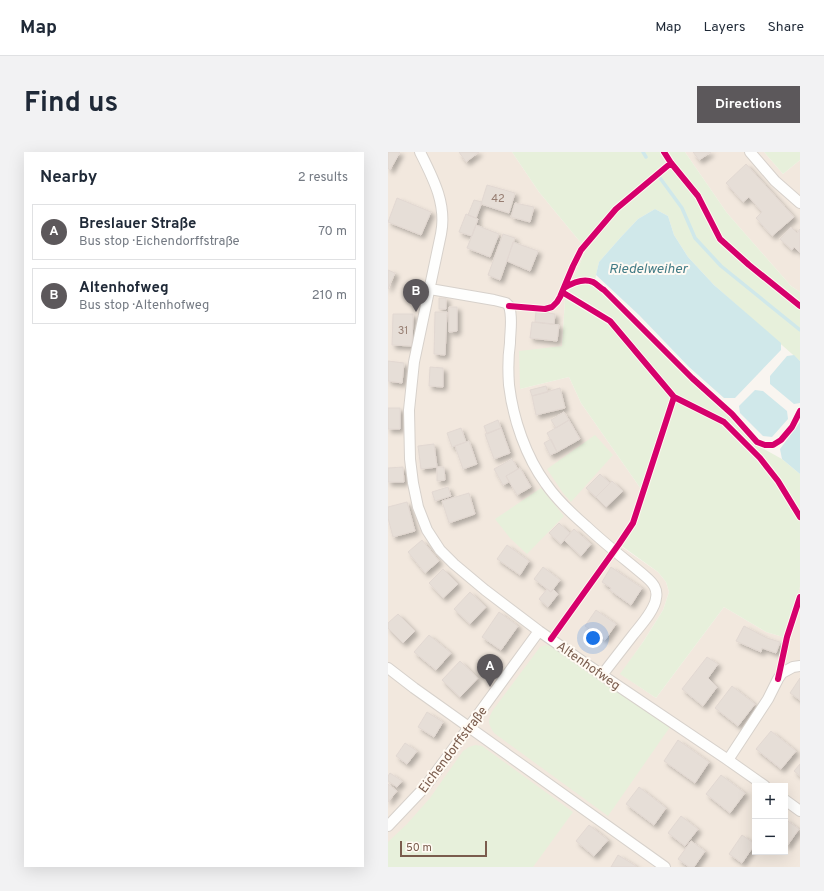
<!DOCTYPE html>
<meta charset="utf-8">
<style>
body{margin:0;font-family:Overpass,sans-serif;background:#f2f2f3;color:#1f2937}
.controls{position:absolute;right:12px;bottom:12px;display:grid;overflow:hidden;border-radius:0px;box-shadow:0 4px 16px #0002}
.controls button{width:36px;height:36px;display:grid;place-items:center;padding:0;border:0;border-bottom:1px solid #e0e1e3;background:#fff;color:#1f2937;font:20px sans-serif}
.scale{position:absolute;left:12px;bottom:10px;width:87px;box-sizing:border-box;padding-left:4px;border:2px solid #7a5c4d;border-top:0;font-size:11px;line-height:14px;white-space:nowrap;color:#7a5c4d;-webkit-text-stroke:3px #fffaf3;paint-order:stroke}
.you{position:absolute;left:205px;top:486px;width:14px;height:14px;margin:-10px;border:3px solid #fff;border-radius:50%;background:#1a73e8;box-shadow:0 0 0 6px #1a73e833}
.badge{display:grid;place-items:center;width:26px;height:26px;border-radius:50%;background:#5c585b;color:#fff;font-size:13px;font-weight:700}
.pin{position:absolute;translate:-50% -33px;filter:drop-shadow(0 1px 2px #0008)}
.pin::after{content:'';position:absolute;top:21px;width:14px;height:12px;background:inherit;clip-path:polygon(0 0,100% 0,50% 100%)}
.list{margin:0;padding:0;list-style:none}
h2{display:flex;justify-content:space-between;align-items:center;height:52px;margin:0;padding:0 16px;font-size:17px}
h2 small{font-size:13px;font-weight:400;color:#747a83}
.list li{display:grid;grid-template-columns:26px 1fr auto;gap:12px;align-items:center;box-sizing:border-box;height:56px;margin:0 8px 8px;padding:0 8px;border:1px solid #e0e1e3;border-radius:0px}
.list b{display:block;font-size:15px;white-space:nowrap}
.list p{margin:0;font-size:13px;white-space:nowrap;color:#747a83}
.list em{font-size:13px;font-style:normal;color:#747a83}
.map{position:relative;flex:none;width:412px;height:715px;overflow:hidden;border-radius:0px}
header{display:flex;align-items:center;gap:24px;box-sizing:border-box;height:56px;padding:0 20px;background:#fff;border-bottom:1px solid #e0e1e3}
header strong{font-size:19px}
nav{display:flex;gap:22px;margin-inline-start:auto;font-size:14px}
.intro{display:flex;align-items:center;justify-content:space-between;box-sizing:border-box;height:96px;padding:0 24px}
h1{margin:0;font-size:28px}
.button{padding:10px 18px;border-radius:0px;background:#5c585b;color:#fff;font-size:14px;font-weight:700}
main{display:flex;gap:24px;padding:0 24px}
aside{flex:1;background:#fff;border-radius:0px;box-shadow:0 4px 16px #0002}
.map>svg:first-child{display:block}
</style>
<header>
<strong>Map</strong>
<nav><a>Map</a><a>Layers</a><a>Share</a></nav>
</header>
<div class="intro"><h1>Find us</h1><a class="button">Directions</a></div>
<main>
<aside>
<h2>Nearby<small>2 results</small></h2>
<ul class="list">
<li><span class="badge">A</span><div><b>Breslauer Straße</b><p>Bus stop · Eichendorffstraße</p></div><em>70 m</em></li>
<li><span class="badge">B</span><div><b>Altenhofweg</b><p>Bus stop · Altenhofweg</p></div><em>210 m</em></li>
</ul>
</aside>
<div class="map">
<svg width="412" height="715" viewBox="0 0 412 715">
<defs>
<filter id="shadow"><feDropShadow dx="3.5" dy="3.5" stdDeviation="2" flood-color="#0004"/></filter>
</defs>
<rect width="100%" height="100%" fill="#f9f5f0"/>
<!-- residential -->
<path fill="#f2e8de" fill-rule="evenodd" d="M0 0H124L151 40 198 97 177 147 174 194 132 237 181 225 193 251 255 340 245 371 231 393 270 420 278 430 281 440 275 458 255 490 233 522 268 546 336 455 378 480 395 485 412 435V715H0ZM367 634H397V700H367Z
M297 0H376L395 22 412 8V140L403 134 339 61Z"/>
<!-- green -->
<path fill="#e7f0db" d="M124 0H297L339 61 403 134 412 140V209L326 133 300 105 286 83 280 64 267 57 250 67 233 85 211 110 206 133 215 141 286 212 340 262 365 291 394 307 412 322V435L395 485 378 480 336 455 268 546 232 522 255 490 275 458 281 440 278 430 270 420 231 392 245 371 255 340 193 251 181 225 132 237 131 199 174 194 177 147 198 97 151 40Z
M376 0H412V8L395 22Z
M207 283 225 303 183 350 175 341 159 317Z
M153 336 176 364 139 402 122 386 107 367Z
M158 493 166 495 282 575 220 664 106 581C100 572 99 568 105 558L152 495Z
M87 593 94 594 185 660 145 715H0V690L19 672 42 646 75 599 81 595Z"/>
<!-- water -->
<path fill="#d0e8ea" d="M267 57 280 64 286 83 300 105 326 133 393 191V198L347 246H336L301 215 251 163 208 123 211 110 233 85 250 67Z
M406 203 412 209V251L406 252 382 232V224L399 204Z
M367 238 375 239 399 259 400 267 384 285 375 284 352 261 351 254Z
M412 270V322L394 307 392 297Z"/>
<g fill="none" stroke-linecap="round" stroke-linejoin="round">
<!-- stream -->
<path stroke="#d0e8ea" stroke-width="3.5" d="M255 0 258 5
M272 26 294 56 307 86 333 114 412 178"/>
</g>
<!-- building -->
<path fill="#e6ded7" stroke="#e2d8d2" filter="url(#shadow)" d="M0 0H12L2 18 0 16Z
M71 0H91L78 10Z
M305 0H323L311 8Z
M358 12 406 65 384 84 368 66 374 60 361 45 355 50 338 31Z
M99 33 127 41 121 61 93 52Z
M9 46 43 60 33 83 0 70Z
M86 48 94 50 88 66 80 63Z
M127 51 146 55 142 70 123 65Z
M78 62 90 67 84 84 71 80Z
M88 73 111 82 102 105 79 96Z
M403 75 409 81 412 77V101L406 95 404 98 392 87Z
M115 82 127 86 112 128 100 123Z
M125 90 150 99 142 119 119 109Z
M0 118 7 121 0 137Z
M51 146H58V157H51Z
M61 155H69V179L61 180Z
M148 159 167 162 166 172 147 170Z
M47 160H59L57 203 46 202Z
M5 162H25L24 194 4 193Z
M144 170 171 173 169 189 142 186Z
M0 209 16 211 14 231 0 229Z
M42 215 55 216V235L41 234Z
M158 234 160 240 144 244 142 238Z
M172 236 177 256 148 263 144 244Z
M0 256H12V277H0Z
M176 260 181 268 168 276 163 268Z
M110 268 113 276 99 282 96 274Z
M181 268 192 287 169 300 159 281Z
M73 276 78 290 64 295 59 281Z
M113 276 122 301 106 307 97 282Z
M163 287 169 300 162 303 156 291Z
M81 289 89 312 75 317 67 294Z
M46 292 49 315 33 317 30 294Z
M124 307 130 317 118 324 121 330 115 333 106 317Z
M15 315 16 330H0V316Z
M49 315H56L57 328 49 329Z
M132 316 143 335 129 343 118 324Z
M212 322 222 331 208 345 198 336Z
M224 329 235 339 218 355 208 345Z
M60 335 63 344 47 349 44 340Z
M81 341 87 362 61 371 54 349Z
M19 350 27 379 5 385 0 366V355Z
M171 371 182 381 173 392 161 381Z
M186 377 203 392 193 404 176 388Z
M34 388 51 409 37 421 20 400Z
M119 393 141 409 132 423 109 407Z
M155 415 172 428 163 440 146 427Z
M223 415 254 436 243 453 222 438 223 436 214 430Z
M55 417 70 432 55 446 41 431Z
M159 437 163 440 165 437 170 442 160 455 151 447Z
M82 440 98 455 82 472 66 457Z
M208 458 228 472 217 488 197 474Z
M111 460 130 474 113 498 94 485Z
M10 462 27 479 15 491 0 476V471Z
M356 474 379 486 392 490 388 501 374 496 373 500 348 489Z
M41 483 63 501 48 518 26 500Z
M319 505 330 512 320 526 329 535 315 554 294 537Z
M72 509 90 526 72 545 54 528Z
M412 526V548L402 541Z
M344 534 367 552 350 574 327 556Z
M39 560 55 570 46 585 30 575Z
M383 579 408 599 393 617 368 597Z
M290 588 321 610 307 631 276 609Z
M17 591 29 599 19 612 8 604Z
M412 612V624L406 619Z
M2 621 14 629 9 635 0 629V624Z
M333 623 357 641 342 661 318 642Z
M0 632 9 639 0 650Z
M251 635 278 656 266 673 238 652Z
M293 664 310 677 297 694 280 681Z
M397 667 411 677 399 694 397 693Z
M201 673 220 688 206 704 188 689Z
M354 683 367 692 354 711 341 702Z
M303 689 317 699 306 715H301L290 707Z
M230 703 248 714V715H223Z"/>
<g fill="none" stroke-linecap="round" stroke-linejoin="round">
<defs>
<path id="minor" d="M32 0C45 26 59 52 53 82L26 210 21 258 22 307 25 331 30 355 39 378 52 398 66 412 97 438 151 479 214 523 340 608 377 634
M362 0 387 29 412 51
M42 137 106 148 118 151 121 154C125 166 122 179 122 191 120 205 120 219 121 233 125 267 138 305 158 332 169 348 183 361 198 374 217 392 238 408 258 425 265 431 270 437 268 446 267 458 252 474 245 483 235 496 224 510 214 523
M0 516 26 536 277 715
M340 608 380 547 390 527 394 521 405 515 412 514
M397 648 412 659
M0 674 37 635 57 608 151 479"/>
</defs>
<!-- minor casing -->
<use href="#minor" stroke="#d7d1cb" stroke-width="12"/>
<!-- minor -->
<use href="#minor" stroke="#fefefd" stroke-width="10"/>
<defs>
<path id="cycleway" d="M276 0 283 11 310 44 332 87 361 113 412 154
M176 136C184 131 196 126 205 130 209 132 212 136 216 138L304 226 344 262 369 290 377 293H385L393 288 404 275 412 259
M174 140 222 169 286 245 336 270 372 306 390 329 412 365
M121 154 157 157 164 155 169 150 172 145 185 114 193 98 228 57 283 11
M163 487 231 392 245 371 286 245
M390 527 399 485 412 445"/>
</defs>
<!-- cycleway casing -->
<use href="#cycleway" stroke="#fffaf3" stroke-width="8"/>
<!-- cycleway -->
<use href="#cycleway" stroke="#d6006c" stroke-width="6"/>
</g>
<g text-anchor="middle" stroke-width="4" stroke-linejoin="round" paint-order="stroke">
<!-- number labels -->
<g font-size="11" fill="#977e72">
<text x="110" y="50">42</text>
<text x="15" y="182">31</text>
</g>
<!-- street labels -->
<g font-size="13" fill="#7a5c4d" stroke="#fffaf3">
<text transform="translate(201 513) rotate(35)" y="5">Altenhofweg</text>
<text transform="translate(64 597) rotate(-53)" y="5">Eichendorffstraße</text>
</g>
<!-- water labels -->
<g font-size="14" font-style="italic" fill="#437c86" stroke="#fffaf3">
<text x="260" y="121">Riedelweiher</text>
</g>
</g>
</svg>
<div class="controls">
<button>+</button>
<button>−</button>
</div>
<div class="scale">50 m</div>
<div class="you"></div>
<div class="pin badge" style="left:102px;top:535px">A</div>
<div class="pin badge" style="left:28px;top:160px">B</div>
</div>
</main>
